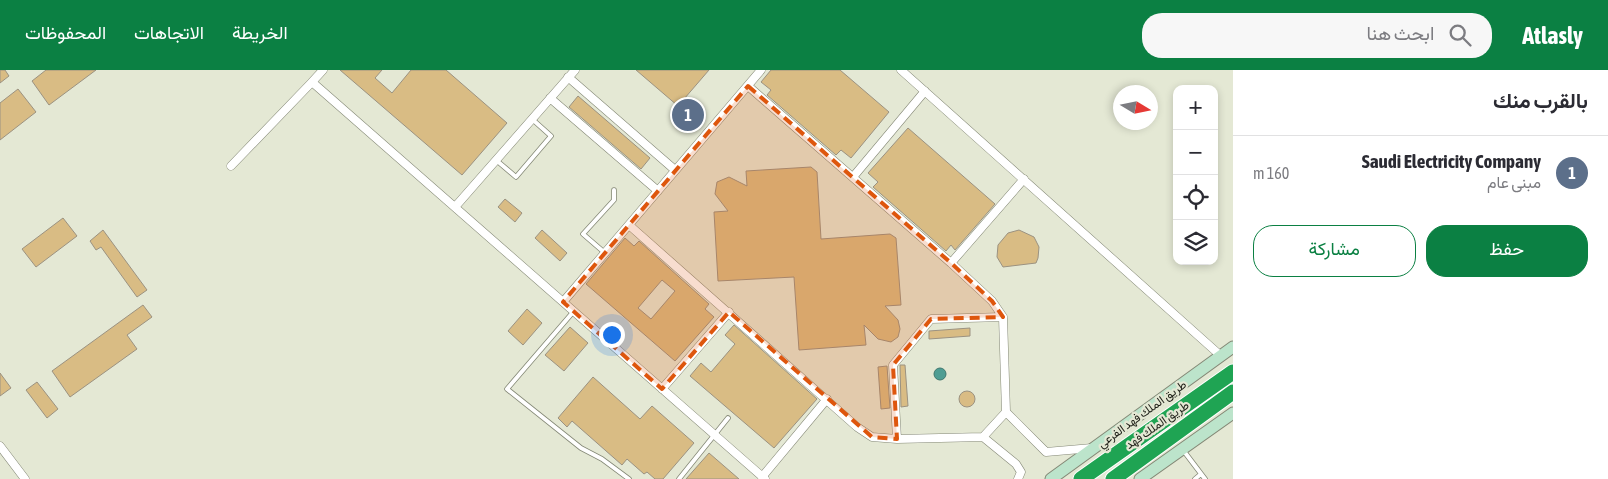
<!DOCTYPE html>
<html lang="ar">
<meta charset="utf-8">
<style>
body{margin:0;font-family:"Asap Condensed",Vazirmatn,sans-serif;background:#f7f7f7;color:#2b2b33;direction:rtl}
.controls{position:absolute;right:15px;top:15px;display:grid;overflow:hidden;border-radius:10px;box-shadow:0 2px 8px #0003}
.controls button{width:45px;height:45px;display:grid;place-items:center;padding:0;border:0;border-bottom:1px solid #e1e1e2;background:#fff;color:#2b2b33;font:25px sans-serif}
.compass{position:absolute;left:1113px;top:15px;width:45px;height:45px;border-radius:50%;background:#fff;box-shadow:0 2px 8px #0003;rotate:100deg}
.you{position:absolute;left:611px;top:264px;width:18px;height:18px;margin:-12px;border:4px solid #fff;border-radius:50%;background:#1a73e8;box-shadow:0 0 0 8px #1a73e833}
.badge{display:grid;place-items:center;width:32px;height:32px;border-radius:50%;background:#0b8043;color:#fff;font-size:16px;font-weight:700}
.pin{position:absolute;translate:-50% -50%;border:2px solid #fff;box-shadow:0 1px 5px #0006}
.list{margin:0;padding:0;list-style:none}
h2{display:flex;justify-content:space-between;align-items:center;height:65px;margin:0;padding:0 20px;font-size:21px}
h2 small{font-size:16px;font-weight:400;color:#7c7c81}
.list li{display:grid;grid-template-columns:32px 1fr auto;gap:15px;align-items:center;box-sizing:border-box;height:75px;padding:0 20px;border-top:1px solid #e1e1e2}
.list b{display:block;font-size:19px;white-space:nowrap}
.list p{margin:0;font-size:16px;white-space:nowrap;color:#7c7c81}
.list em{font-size:16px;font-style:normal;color:#7c7c81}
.actions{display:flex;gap:10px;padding:15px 20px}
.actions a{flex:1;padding:11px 0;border:1px solid #0b8043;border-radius:20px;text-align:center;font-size:18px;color:#0b8043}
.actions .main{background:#0b8043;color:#fff}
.icon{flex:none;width:28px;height:28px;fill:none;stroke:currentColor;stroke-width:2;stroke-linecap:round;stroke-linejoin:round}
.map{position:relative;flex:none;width:1233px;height:409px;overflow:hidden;direction:ltr}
header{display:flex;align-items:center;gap:30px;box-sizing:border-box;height:70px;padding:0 25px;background:#0b8043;color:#fff}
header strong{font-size:24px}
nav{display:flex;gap:28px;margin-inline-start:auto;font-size:18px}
.search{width:350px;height:45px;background:#f7f7f7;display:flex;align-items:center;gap:12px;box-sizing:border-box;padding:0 18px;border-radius:20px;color:#7c7c81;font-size:19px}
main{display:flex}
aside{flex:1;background:#fff}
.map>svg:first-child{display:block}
</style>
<header>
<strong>Atlasly</strong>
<div class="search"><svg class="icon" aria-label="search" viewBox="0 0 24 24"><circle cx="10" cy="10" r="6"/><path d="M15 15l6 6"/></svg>ابحث هنا</div>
<nav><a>الخريطة</a><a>الاتجاهات</a><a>المحفوظات</a></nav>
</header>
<main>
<aside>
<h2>بالقرب منك<small></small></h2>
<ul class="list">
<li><span class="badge" style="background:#5c6f8a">1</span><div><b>Saudi Electricity Company</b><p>مبنى عام</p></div><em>160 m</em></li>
</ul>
<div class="actions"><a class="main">حفظ</a><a>مشاركة</a></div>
</aside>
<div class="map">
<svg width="1233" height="409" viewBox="0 0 1233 409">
<rect width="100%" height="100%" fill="#e4e8d4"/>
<!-- water -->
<path fill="#4e9d93" stroke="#3f776e" d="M934 304a6 6 0 1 1 12 0a6 6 0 1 1-12 0Z"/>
<!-- building -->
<path fill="#d9bc84" stroke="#9b9281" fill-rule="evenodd" d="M0 0H5L9 6 0 13Z
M46 0H96L49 35 32 11Z
M340 0H382L375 8 392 23 411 0H446L507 53 462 105Z
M636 0H709L678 36Z
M771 0H840L889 42 851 88 841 80 836 85 767 25 771 20 761 12Z
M18 19 36 42 0 70V33Z
M578 26 650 88 641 99 569 37Z
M908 58 995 134 955 180 951 175 946 181 873 117 878 112 868 103Z
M811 97 817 102 821 169 890 164 896 168 901 235 885 236 898 250 900 259 898 267 891 272 878 269 864 255 866 275 799 280 794 207 718 211 714 142 728 141 715 124 717 112 729 107 747 116 746 101Z
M505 129 522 143 515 152 498 137Z
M63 148 77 166 36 197 22 179Z
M103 160 147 220 137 227 101 177 96 180 90 171Z
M542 160 567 183 560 191 535 168Z
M1019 160 1034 167 1039 177 1038 188 1036 193 1003 197 997 187 998 175 1008 163Z
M625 168 634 176 639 171 709 234 705 239 714 247 675 291 586 214ZM662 210 675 221 651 249 638 238Z
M143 235 152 247 127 265 137 279 70 327 52 301Z
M527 239 542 253 523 275 508 261Z
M734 255 817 329 774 378 690 306 701 293 711 302 735 274 725 265Z
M570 257 588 273 564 301 545 285Z
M970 258V266L929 269V261Z
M900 295H905L908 336 901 337Z
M887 296 890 338 881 339 878 297Z
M0 303 11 318 0 326Z
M593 307 640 349 652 336 694 373 663 409H655L647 402 644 404 627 389 622 395 572 351 567 357 558 348Z
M37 312 58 339 47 348 26 320Z
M959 329a8 8 0 1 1 16 0a8 8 0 1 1-16 0Z
M709 383 739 409H686Z"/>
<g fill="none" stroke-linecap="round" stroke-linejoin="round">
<defs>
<path id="lane" d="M496 90 516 107 551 66 532 49
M605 183 583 164 614 130V120
M574 241 507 319 581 378 602 389 629 409
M1183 380 1205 409
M679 409 728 348
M1195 409 1201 404"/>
<path id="street" d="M323 0 312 12 765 409
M901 0 1221 286
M568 7 675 100
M748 16 951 193
M550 28 658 121
M231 96 312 12
M853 107 925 21
M455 137 575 0
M629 155 857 357 872 367 897 369
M563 232 761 0
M1003 247 992 231 951 193 1024 109
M662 319 729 242
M983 367 1006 342
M0 376 25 409
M762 407 827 329
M1018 409 1021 402 1016 394 983 367 897 369 893 295 931 249 1003 247 1006 342 1046 382 1092 378"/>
<path id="secondary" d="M1051 409 1233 277
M1140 409 1233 343"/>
<path id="highway" d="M1081 409 1233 302
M1113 409 1233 322"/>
</defs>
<!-- lane casing -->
<use href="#lane" stroke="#848876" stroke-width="5.5"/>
<!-- street casing -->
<use href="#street" stroke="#848876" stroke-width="9"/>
<!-- secondary casing -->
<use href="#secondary" stroke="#848876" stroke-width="13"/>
<!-- highway casing -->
<use href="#highway" stroke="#fff" stroke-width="17"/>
<!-- lane -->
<use href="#lane" stroke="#fff" stroke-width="4"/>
<!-- street -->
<use href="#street" stroke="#fff" stroke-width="8"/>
<!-- secondary -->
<use href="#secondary" stroke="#bce4cb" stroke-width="11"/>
<!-- highway -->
<use href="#highway" stroke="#1fa453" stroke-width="15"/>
</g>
<!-- marked area -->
<path fill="#de560d" fill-opacity="0.2" stroke="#de560d" stroke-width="4" stroke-dasharray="10 6" stroke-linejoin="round" d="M748 16 951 193 992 231 1003 247 931 249 893 295 897 369 872 367 729 242 662 319 563 232Z"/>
<g text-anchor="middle" stroke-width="4.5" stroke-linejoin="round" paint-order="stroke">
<!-- street labels -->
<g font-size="12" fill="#1d1e17" stroke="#e4e8d4">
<text transform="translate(1142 344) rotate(-36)" y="4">طريق الملك فهد الفرعي</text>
<text transform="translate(1157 355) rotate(-35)" y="4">طريق الملك فهد</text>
</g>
</g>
</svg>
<div class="controls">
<button>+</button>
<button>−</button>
<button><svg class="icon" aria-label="locate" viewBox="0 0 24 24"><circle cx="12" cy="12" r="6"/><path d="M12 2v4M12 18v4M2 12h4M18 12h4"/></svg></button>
<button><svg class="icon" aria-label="layers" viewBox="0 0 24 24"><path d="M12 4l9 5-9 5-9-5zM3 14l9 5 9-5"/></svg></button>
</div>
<svg class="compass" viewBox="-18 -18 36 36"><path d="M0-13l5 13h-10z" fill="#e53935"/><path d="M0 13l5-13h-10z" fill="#7c7c81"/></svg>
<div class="you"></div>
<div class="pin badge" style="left:688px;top:45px;background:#5c6f8a">1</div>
</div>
</main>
